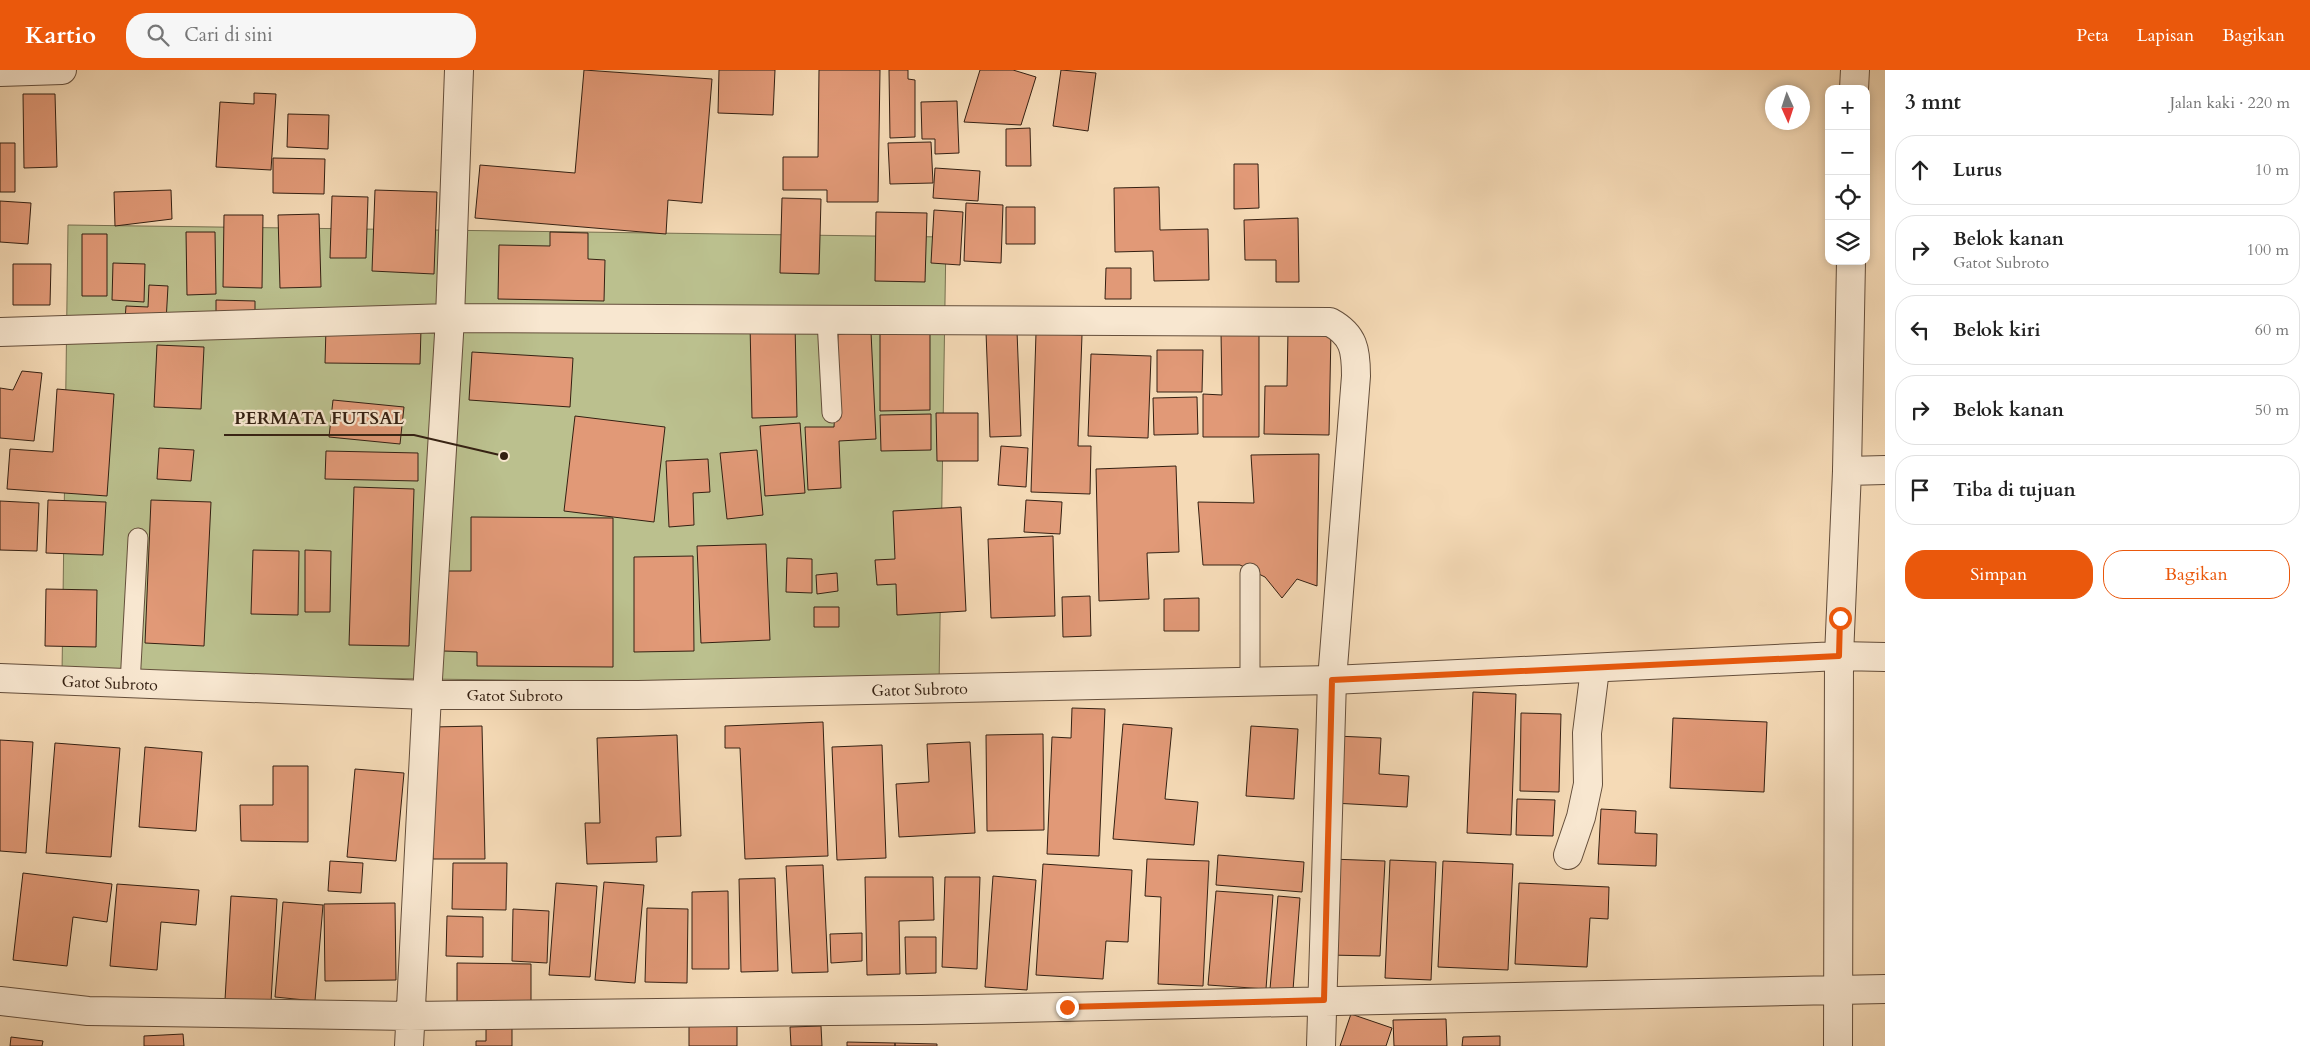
<!DOCTYPE html>
<html lang="id">
<meta charset="utf-8">
<style>
body{margin:0;font-family:Cardo,serif;background:#f6f6f6;color:#222}
.controls{position:absolute;right:15px;top:15px;display:grid;overflow:hidden;border-radius:10px;box-shadow:0 2px 8px #0003}
.controls button{width:45px;height:45px;display:grid;place-items:center;padding:0;border:0;border-bottom:1px solid #e0e0e0;background:#fff;color:#222;font:25px sans-serif}
.compass{position:absolute;left:1765px;top:15px;width:45px;height:45px;border-radius:50%;background:#fff;box-shadow:0 2px 8px #0003;rotate:177deg}
.stop{position:absolute;width:15px;height:15px;margin:-11px;border:4px solid #ea580c;border-radius:50%;background:#fff}
.stop.end{background:#ea580c;border-color:#fff;box-shadow:0 1px 5px #0008}
.list{margin:0;padding:0;list-style:none}
h2{display:flex;justify-content:space-between;align-items:center;height:65px;margin:0;padding:0 20px;font-size:21px}
h2 small{font-size:16px;font-weight:400;color:#767676}
.list li{display:grid;grid-template-columns:32px 1fr auto;gap:15px;align-items:center;box-sizing:border-box;height:70px;margin:0 10px 10px;padding:0 10px;border:1px solid #e0e0e0;border-radius:20px}
.list b{display:block;font-size:19px;white-space:nowrap}
.list p{margin:0;font-size:16px;white-space:nowrap;color:#767676}
.list em{font-size:16px;font-style:normal;color:#767676}
.actions{display:flex;gap:10px;padding:15px 20px}
.actions a{flex:1;padding:11px 0;border:1px solid #ea580c;border-radius:20px;text-align:center;font-size:18px;color:#ea580c}
.actions .main{background:#ea580c;color:#fff}
.icon{flex:none;width:28px;height:28px;fill:none;stroke:currentColor;stroke-width:2;stroke-linecap:round;stroke-linejoin:round}
.map{position:relative;flex:none;width:1885px;height:976px;overflow:hidden}
header{display:flex;align-items:center;gap:30px;box-sizing:border-box;height:70px;padding:0 25px;background:#ea580c;color:#fff}
header strong{font-size:24px}
nav{display:flex;gap:28px;margin-inline-start:auto;font-size:18px}
.search{width:350px;height:45px;background:#f6f6f6;display:flex;align-items:center;gap:12px;box-sizing:border-box;padding:0 18px;border-radius:20px;color:#767676;font-size:19px}
main{display:flex}
aside{flex:1;background:#fff}
.map>svg:first-child{display:block}
</style>
<header>
<strong>Kartio</strong>
<div class="search"><svg class="icon" aria-label="search" viewBox="0 0 24 24"><circle cx="10" cy="10" r="6"/><path d="M15 15l6 6"/></svg>Cari di sini</div>
<nav><a>Peta</a><a>Lapisan</a><a>Bagikan</a></nav>
</header>
<main>
<div class="map">
<svg width="1885" height="976" viewBox="0 0 1885 976">
<rect width="100%" height="100%" fill="#f5dab6"/>
<filter id="stains"><feTurbulence type="fractalNoise" baseFrequency=".004" numOctaves="4"/><feColorMatrix values="0 0 0 0 .2 0 0 0 0 .09 0 0 0 0 .02 0 0 0 .5 -.17"/></filter>
<radialGradient id="worn" r=".72"><stop offset=".6" stop-color="#630" stop-opacity="0"/><stop offset="1" stop-color="#630" stop-opacity=".3"/></radialGradient>
<!-- green -->
<path fill="#bbc08e" stroke="#787050" d="M68 155 946 167 939 616 62 604Z"/>
<!-- building -->
<path fill="#e19977" stroke="#342012" d="M584 0 712 9 702 133 668 130 666 164 475 148 480 95 575 103Z
M719 0H775L773 45 718 43Z
M819 0H880L878 132H827V120H783V87H818Z
M889 0H908V9L915 10V67L890 68Z
M980 0H1013L1036 7 1021 55 964 52Z
M1061 0 1096 3 1088 61 1053 56Z
M254 23 276 24 271 100 216 97 220 32 254 34Z
M23 24H55L57 97 24 98Z
M957 31 959 83 935 84V69H922L921 32Z
M288 44 329 45 328 79 287 77Z
M1030 58 1031 96H1006V59Z
M931 72 933 113 890 114 888 73Z
M0 73H15V122H0Z
M273 88 325 89 324 124 273 123Z
M1234 94H1258L1259 138 1234 139Z
M935 98 980 101 978 131 933 128Z
M1159 117 1160 160 1208 159 1209 210 1154 211 1153 181 1115 182 1114 118Z
M171 120 172 149 115 156 114 122Z
M375 120 437 122 434 204 372 201Z
M332 126 368 127 366 188H330Z
M782 128 821 129 819 204 780 203Z
M0 131 31 133 28 174 0 172Z
M966 133 1003 135 1001 193 964 191Z
M1006 137H1035V174H1006Z
M934 140 963 142 960 195 931 193Z
M876 142 927 143 925 212 875 211Z
M319 144 321 217 280 218 278 145Z
M224 145H263L262 218 223 217Z
M1298 148 1299 212H1276V190H1245L1244 150Z
M186 162H215L216 224 187 225Z
M550 162 588 163V189L605 190 604 231 498 229 499 175 550 176Z
M82 164H107V226H82Z
M113 193 145 194 144 232 112 230Z
M13 194H51L50 235H13Z
M1106 198H1131V229H1105Z
M149 215 168 216 166 252 125 250 126 236 148 237Z
M216 230 255 231V248H216Z
M930 253V340L880 341V254Z
M750 254H795L797 347 752 348Z
M326 258 421 259 420 294 325 293Z
M1017 261 1021 366 990 367 986 262Z
M1259 261V367H1203V324L1222 325 1221 262Z
M1288 261H1331L1329 365 1264 364 1265 316H1287Z
M871 262 876 369 839 371 841 418 808 420 805 357H834L838 264Z
M1036 263 1082 265 1078 376H1091L1090 424 1031 422Z
M157 275 204 277 201 339 154 337Z
M1157 280H1203L1202 322H1157Z
M472 282 573 288 570 337 469 330Z
M1091 284 1151 286 1148 368 1088 366Z
M22 301 42 303 34 371 0 368V318L13 320Z
M57 319 114 324 107 426 7 419 10 379 53 382Z
M1197 327 1198 364 1154 365 1153 328Z
M333 330 404 337 400 374 329 367Z
M936 343H978V391H937Z
M931 344V380L881 381 880 345Z
M575 346 665 357 654 452 564 441Z
M800 353 805 423 765 426 760 356Z
M1001 376 1028 378 1026 417 998 415Z
M159 378 194 380 191 411 157 409Z
M757 380 763 445 727 449 720 383Z
M326 381 418 383V411L325 409Z
M1319 384 1317 516 1297 509 1282 528 1265 507 1240 495H1203L1198 432 1254 433 1251 385Z
M708 389 710 422 693 423 694 455 669 457 666 391Z
M1176 396 1179 482 1147 483 1149 529 1099 531 1096 399Z
M354 417 414 419 409 576 349 575Z
M48 430 106 432 103 485 46 483Z
M151 430 211 432 204 576 145 573Z
M1026 430 1062 432 1060 464 1024 462Z
M0 431 39 433 37 481 0 480Z
M961 437 966 541 897 545 896 514 877 515 875 490 895 489 893 441Z
M471 447 613 448V597L477 596V582L443 581V501H471Z
M1053 466 1055 546 991 548 988 469Z
M766 474 770 570 701 573 697 476Z
M253 480 299 481 298 545 251 544Z
M305 480 331 481 330 542H305Z
M693 486 694 581 634 582V487Z
M787 488 812 489V523L786 522Z
M837 503 838 521 817 524 816 505Z
M46 519 97 520 96 577 45 576Z
M1090 526 1091 566 1063 567 1062 527Z
M1199 528V561H1164V529Z
M814 537H839V557H814Z
M1473 622 1516 624 1511 765 1467 763Z
M1072 638 1105 639 1099 786 1047 784 1052 667 1071 668Z
M1521 643 1561 644 1559 722 1520 721Z
M1673 648 1767 652 1764 722 1670 718Z
M823 652 828 786 745 789 740 678H725V656Z
M1123 654 1172 658 1165 729 1198 732 1194 775 1113 769Z
M482 656 485 789H433L431 657Z
M1251 656 1298 659 1294 729 1246 726Z
M1043 664 1044 760 987 761 986 665Z
M677 665 681 766 656 767 657 792 587 794 585 753H600L597 668Z
M1336 666 1381 668 1379 704 1409 706 1407 737 1333 733Z
M0 670 33 672 26 783 0 781Z
M970 672 975 763 899 767 896 714 929 712 927 674Z
M55 673 120 678 111 787 46 783Z
M882 675 886 788 837 790 832 677Z
M145 677 202 682 196 761 139 757Z
M273 696H308V772L241 771 240 735H273Z
M355 699 404 703 396 791 347 787Z
M1517 729 1555 730 1553 766 1516 765Z
M1601 739 1636 741 1635 763 1657 764 1656 796 1598 794Z
M1218 785 1304 792 1302 822 1216 815Z
M1147 789 1209 791 1203 916 1158 914 1161 827 1145 826Z
M1331 789 1385 791 1380 886 1327 885Z
M1390 790 1436 792 1431 910 1385 908Z
M330 791 363 793 361 823 328 821Z
M1443 791 1513 794 1508 900 1438 897Z
M453 793H507L506 840 452 839Z
M1043 794 1132 800 1128 872 1106 871 1103 909 1036 905Z
M823 795 828 902 792 903 786 796Z
M23 803 112 814 107 852 73 847 67 896 13 890Z
M993 806 1036 810 1027 920 985 917Z
M865 807H933L934 850 899 851 900 904 867 905Z
M945 807H980L977 899 942 897Z
M775 808 778 901 741 902 739 809Z
M604 812 644 815 635 913 595 910Z
M556 813 597 816 590 907 549 905Z
M1519 813 1609 817 1608 849 1590 848 1587 897 1515 894Z
M117 814 199 820 196 855 161 852 157 900 110 896Z
M728 821 729 899H692V822Z
M1216 821 1273 825 1266 919 1208 915Z
M231 826 277 829 271 932 225 930Z
M1278 826 1300 828 1293 920 1270 919Z
M283 832 323 835 315 931 275 927Z
M395 833 396 910 325 911 324 834Z
M647 838 688 839 687 913 645 912Z
M513 839 549 841 547 893 512 891Z
M447 846 483 847V887L446 886Z
M862 863V891L831 893 830 864Z
M905 867H936V903L906 904Z
M457 893 531 894V934L457 932Z
M1351 944 1392 958 1386 976H1340Z
M1446 949 1447 976H1394L1393 950Z
M737 953V976H689V954Z
M821 956 822 976H791L790 957Z
M512 958V976H476V971H486V959Z
M183 964 184 976H144V966Z
M1500 966V976H1462L1463 967Z
M11 967 43 971 42 976H10Z
M847 972 895 973V976H847Z
M895 973 937 974V976H895Z"/>
<g fill="none" stroke-linecap="round" stroke-linejoin="round">
<defs>
<path id="service" d="M827 250 832 343
M1250 503V612
M130 614 138 468"/>
<path id="minor" d="M0 2 62 0
M1854 19 1855 0
M0 262 450 248 1330 252C1354 265 1356 280 1356 306L1332 610 1321 976
M1847 401 1851 191
M1568 785 1581 747 1588 714 1587 663 1595 599
M0 931 88 941 410 946 921 940 1885 919
M409 976 427 625 450 248 459 0
M1838 976 1839 586 1885 587"/>
<g id="tertiary">
<path id="s1" d="M0 608 427 625H638L1332 610 1839 586 1847 401 1885 400"/>
</g>
</defs>
<!-- service casing -->
<use href="#service" stroke="#644e3b" stroke-width="21"/>
<!-- minor casing -->
<use href="#minor" stroke="#644e3b" stroke-width="30"/>
<!-- tertiary casing -->
<use href="#tertiary" stroke="#644e3b" stroke-width="30"/>
<!-- service -->
<use href="#service" stroke="#f8e7d0" stroke-width="19"/>
<!-- minor -->
<use href="#minor" stroke="#f8e7d0" stroke-width="28"/>
<!-- tertiary -->
<use href="#tertiary" stroke="#f8e7d0" stroke-width="28"/>
</g>
<g fill="none" stroke-linecap="round" stroke-linejoin="round">
<!-- route -->
<path stroke="#ea580c" stroke-width="6" d="M1067 937 1324 930 1332 610 1839 586 1840 548"/>
</g>
<g text-anchor="middle" stroke-width="4.5" stroke-linejoin="round" paint-order="stroke">
<!-- street labels -->
<g font-size="16" fill="#342012" stroke="#f8e7d0">
<text dy="6" stroke="none"><textPath href="#s1" startOffset="110">Gatot Subroto</textPath></text>
<text dy="6" stroke="none"><textPath href="#s1" startOffset="920">Gatot Subroto</textPath></text>
<text dy="6" stroke="none"><textPath href="#s1" startOffset="515">Gatot Subroto</textPath></text>
</g>
</g>
<!-- callouts -->
<path fill="none" stroke="#342012" stroke-width="2" d="M504 386L414 365H224"/>
<circle fill="#342012" stroke="#f8e7d0" stroke-width="2" cx="504" cy="386" r="5"/>
<g font-size="18" text-anchor="middle" font-weight="bold" fill="#342012" stroke="#f8e7d0" stroke-width="4.5" stroke-linejoin="round" paint-order="stroke">
<text x="319" y="354">PERMATA FUTSAL</text>
</g>
<rect width="100%" height="100%" filter="url(#stains)"/>
<rect width="100%" height="100%" fill="url(#worn)"/>
</svg>
<div class="controls">
<button>+</button>
<button>−</button>
<button><svg class="icon" aria-label="locate" viewBox="0 0 24 24"><circle cx="12" cy="12" r="6"/><path d="M12 2v4M12 18v4M2 12h4M18 12h4"/></svg></button>
<button><svg class="icon" aria-label="layers" viewBox="0 0 24 24"><path d="M12 4l9 5-9 5-9-5zM3 14l9 5 9-5"/></svg></button>
</div>
<svg class="compass" viewBox="-18 -18 36 36"><path d="M0-13l5 13h-10z" fill="#e53935"/><path d="M0 13l5-13h-10z" fill="#767676"/></svg>
<div class="stop" style="left:1840px;top:548px"></div>
<div class="stop end" style="left:1067px;top:937px"></div>
</div>
<aside>
<h2>3 mnt<small>Jalan kaki · 220 m</small></h2>
<ul class="list">
<li><svg class="icon" aria-label="ahead" viewBox="0 0 24 24"><path d="M12 20V5M6 11l6-6 6 6"/></svg><div><b>Lurus</b></div><em>10 m</em></li>
<li><svg class="icon" aria-label="right" viewBox="0 0 24 24"><path d="M7 20v-9h11M14 6l5 5-5 5"/></svg><div><b>Belok kanan</b><p>Gatot Subroto</p></div><em>100 m</em></li>
<li><svg class="icon" aria-label="left" viewBox="0 0 24 24"><path d="M17 20v-9H6M10 6l-5 5 5 5"/></svg><div><b>Belok kiri</b></div><em>60 m</em></li>
<li><svg class="icon" aria-label="right" viewBox="0 0 24 24"><path d="M7 20v-9h11M14 6l5 5-5 5"/></svg><div><b>Belok kanan</b></div><em>50 m</em></li>
<li><svg class="icon" aria-label="arrive" viewBox="0 0 24 24"><path d="M6 21V4h12l-3 4 3 4H6"/></svg><div><b>Tiba di tujuan</b></div></li>
</ul>
<div class="actions"><a class="main">Simpan</a><a>Bagikan</a></div>
</aside>
</main>
